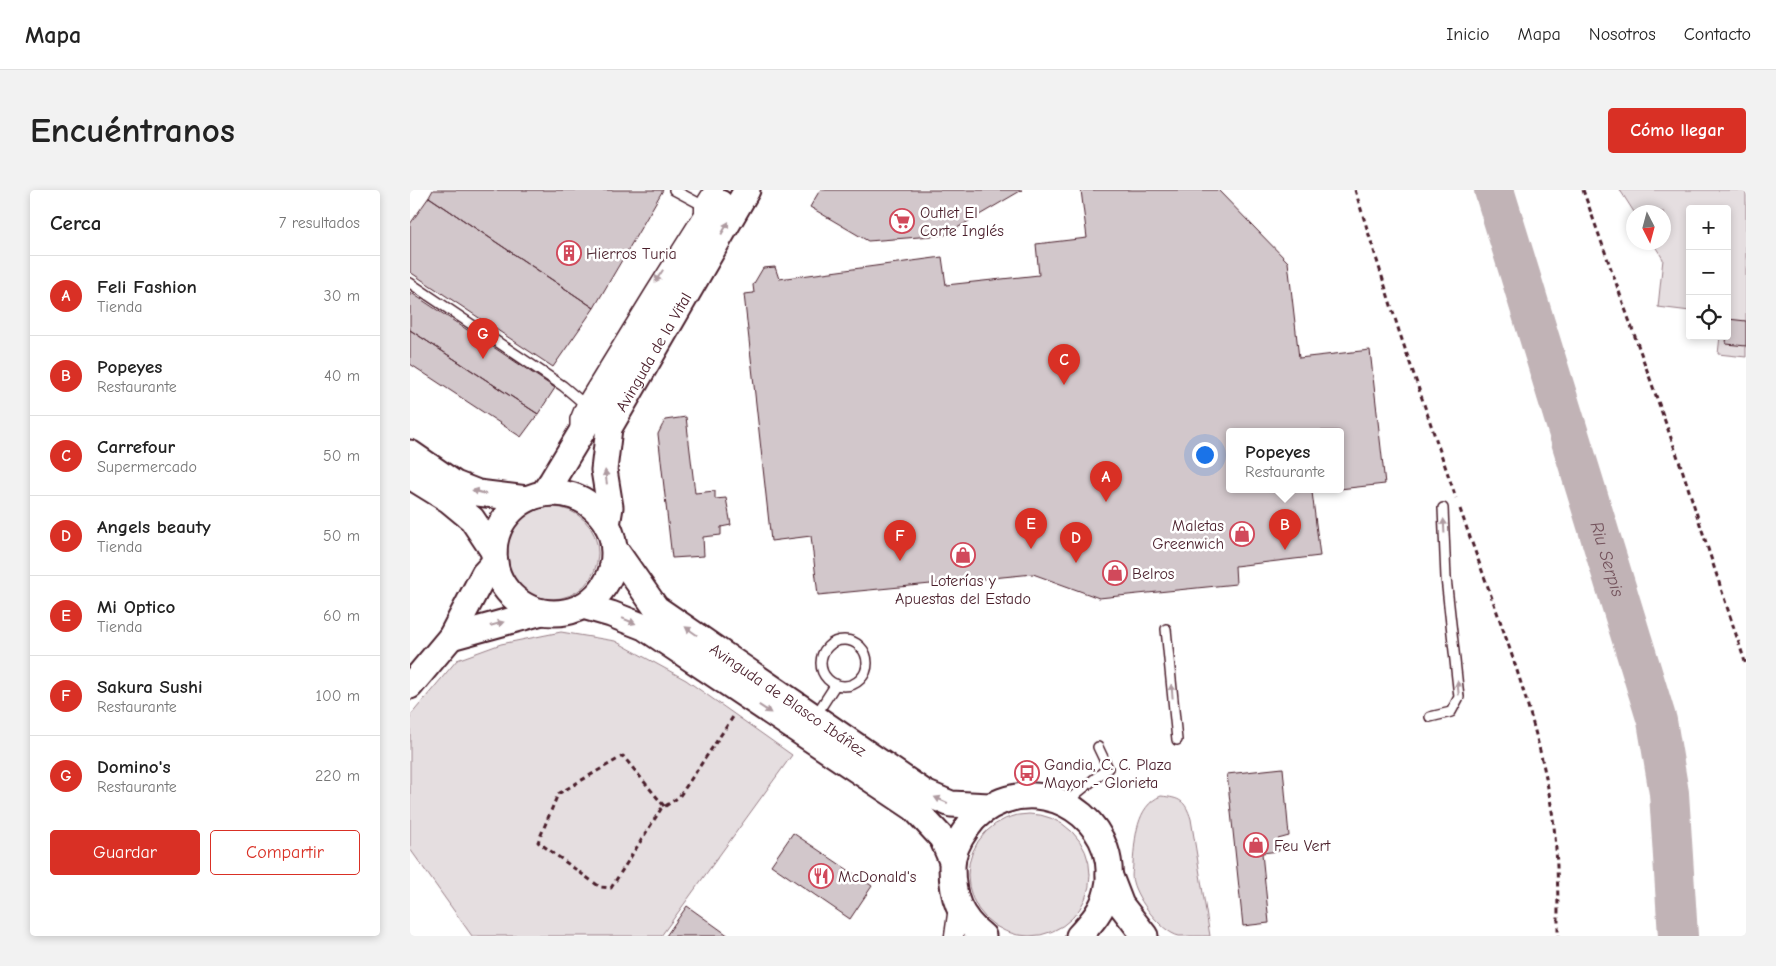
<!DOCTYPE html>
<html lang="es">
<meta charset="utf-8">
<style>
body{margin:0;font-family:"Comic Neue",sans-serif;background:#f2f2f2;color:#222}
.controls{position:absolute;right:15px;top:15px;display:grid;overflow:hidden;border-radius:5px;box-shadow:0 2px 8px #0003}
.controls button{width:45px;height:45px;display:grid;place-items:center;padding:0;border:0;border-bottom:1px solid #e0e0e0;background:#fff;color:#222;font:25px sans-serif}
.compass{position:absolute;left:1216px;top:15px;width:45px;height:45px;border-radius:50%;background:#fff;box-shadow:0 2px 8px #0003;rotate:174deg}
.you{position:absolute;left:794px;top:264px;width:18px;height:18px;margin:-12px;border:4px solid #fff;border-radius:50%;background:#1a73e8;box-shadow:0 0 0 8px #1a73e833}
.badge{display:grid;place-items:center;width:32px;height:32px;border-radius:50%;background:#d93025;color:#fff;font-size:16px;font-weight:700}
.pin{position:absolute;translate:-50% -41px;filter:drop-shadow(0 1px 2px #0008)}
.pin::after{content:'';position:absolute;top:26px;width:18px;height:15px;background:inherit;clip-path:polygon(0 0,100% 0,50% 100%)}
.popup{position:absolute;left:816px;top:238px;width:118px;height:65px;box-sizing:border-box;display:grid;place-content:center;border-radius:5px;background:#fff;filter:drop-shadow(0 1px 4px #0005);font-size:16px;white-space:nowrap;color:#767676}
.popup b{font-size:19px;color:#222}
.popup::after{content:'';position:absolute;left:50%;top:100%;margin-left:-10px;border:10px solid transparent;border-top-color:#fff}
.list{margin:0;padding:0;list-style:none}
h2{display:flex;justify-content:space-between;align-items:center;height:65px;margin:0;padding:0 20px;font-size:21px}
h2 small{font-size:16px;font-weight:400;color:#767676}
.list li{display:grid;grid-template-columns:32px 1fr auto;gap:15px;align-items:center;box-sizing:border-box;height:80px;padding:0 20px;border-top:1px solid #e0e0e0}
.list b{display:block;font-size:19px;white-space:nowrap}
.list p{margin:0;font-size:16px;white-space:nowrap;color:#767676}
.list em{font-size:16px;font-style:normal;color:#767676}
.actions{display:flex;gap:10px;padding:15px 20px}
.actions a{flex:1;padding:11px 0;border:1px solid #d93025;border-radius:5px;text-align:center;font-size:18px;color:#d93025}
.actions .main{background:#d93025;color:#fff}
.icon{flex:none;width:28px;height:28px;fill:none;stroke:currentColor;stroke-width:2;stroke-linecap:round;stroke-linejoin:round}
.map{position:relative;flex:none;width:1336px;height:746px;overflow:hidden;border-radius:5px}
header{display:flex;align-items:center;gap:30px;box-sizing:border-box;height:70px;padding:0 25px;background:#fff;border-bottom:1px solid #e0e0e0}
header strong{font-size:24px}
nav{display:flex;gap:28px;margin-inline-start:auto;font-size:18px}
.intro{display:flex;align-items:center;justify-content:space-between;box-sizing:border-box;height:120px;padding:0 30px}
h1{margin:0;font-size:35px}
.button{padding:12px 22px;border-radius:5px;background:#d93025;color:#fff;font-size:18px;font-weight:700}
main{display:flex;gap:30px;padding:0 30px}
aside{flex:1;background:#fff;border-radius:5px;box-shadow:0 2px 8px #0003}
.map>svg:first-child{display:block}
</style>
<header>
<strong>Mapa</strong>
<nav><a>Inicio</a><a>Mapa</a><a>Nosotros</a><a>Contacto</a></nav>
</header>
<div class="intro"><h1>Encuéntranos</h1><a class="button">Cómo llegar</a></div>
<main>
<aside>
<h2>Cerca<small>7 resultados</small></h2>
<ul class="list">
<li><span class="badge">A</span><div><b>Feli Fashion</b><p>Tienda</p></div><em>30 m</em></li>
<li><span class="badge">B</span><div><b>Popeyes</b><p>Restaurante</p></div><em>40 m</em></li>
<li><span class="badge">C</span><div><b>Carrefour</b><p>Supermercado</p></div><em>50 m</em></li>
<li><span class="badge">D</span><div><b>Angels beauty</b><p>Tienda</p></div><em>50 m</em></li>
<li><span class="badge">E</span><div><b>Mi Optico</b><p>Tienda</p></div><em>60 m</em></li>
<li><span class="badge">F</span><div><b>Sakura Sushi</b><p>Restaurante</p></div><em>100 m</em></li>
<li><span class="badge">G</span><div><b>Domino's</b><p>Restaurante</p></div><em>220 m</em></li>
</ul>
<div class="actions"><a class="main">Guardar</a><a>Compartir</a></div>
</aside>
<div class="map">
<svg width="1336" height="746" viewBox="0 0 1336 746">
<rect width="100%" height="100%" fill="#fff"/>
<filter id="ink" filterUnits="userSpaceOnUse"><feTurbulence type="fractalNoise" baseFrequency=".02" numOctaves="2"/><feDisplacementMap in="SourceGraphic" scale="10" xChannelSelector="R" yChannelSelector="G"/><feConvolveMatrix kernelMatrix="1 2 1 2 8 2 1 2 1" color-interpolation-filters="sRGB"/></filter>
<g filter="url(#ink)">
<!-- green -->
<path fill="#e5dee0" stroke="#987e86" d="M1210 0H1336V167L1308 164 1310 146H1317V19H1280V121L1248 117 1253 69 1243 53 1254 52V22H1224Z
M96 363a46 46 0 1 1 92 0a46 46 0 1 1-92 0Z
M151 442 205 451 276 490 382 565 251 746H62L0 659V526L47 470 91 454Z
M751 606C770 608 775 610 781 629L800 746C790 746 778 746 769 746 751 742 727 709 723 692 721 686 723 679 723 673 725 649 726 616 751 606Z
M558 685a61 61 0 1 1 122 0a61 61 0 1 1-122 0Z"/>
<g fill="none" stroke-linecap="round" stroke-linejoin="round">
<!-- river -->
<path stroke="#c1b3b6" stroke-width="40" id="s1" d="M1084 0 1247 531 1259 603 1268 746"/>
</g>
<!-- building -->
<path fill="#d2c7cb" stroke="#4a1f2b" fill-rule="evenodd" d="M23 0H253L184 118 19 7Z
M410 0H612L535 45 458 51 400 17Z
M671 0H808L878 72 889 168 960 160 975 294 902 302 910 366 825 376 826 394 689 408 623 384 408 405 401 346 361 351 334 104 344 103 343 95 353 78 365 77 369 89 532 67 536 95 629 85 626 54 677 48ZM820 241H930V299H820Z
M19 7 184 118 143 177 0 82V34Z
M0 102 145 198 128 224 0 140Z
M1318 129 1336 131V156L1316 154Z
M0 140 128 224 111 247 0 174Z
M276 227 285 303 305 301V309L316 308 321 335 311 337V345L293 347 294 366 262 368 248 244 255 230Z
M873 578 879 646 868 649 869 661 852 663 859 733 833 736 817 584Z
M383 643 462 696 440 729 361 675Z
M277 716 319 746H256Z"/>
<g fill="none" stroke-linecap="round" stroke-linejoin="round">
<defs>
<path id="service" d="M0 93 153 196 172 212
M165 240V229L172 212 241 100 294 16 264 0
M756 439 767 550
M411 473a23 23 0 1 1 46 0a23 23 0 1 1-46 0Z
M406 525 426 494
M1020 527 1041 522 1049 507 1036 388 1033 318
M656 612 698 578 688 557"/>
<path id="minor" d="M294 27V16L304 0
M544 746 548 717"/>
<g id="secondary">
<path d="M0 263 45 294 68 303 117 309"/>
<path d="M0 286 39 310 62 329 84 362"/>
<circle cx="144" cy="363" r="60"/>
<path d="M133 304 142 291 310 13"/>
<path id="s2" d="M197 335 200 317 194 280 199 238 337 0"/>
<path id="s3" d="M204 358 246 418 455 562 515 603 541 614 579 616"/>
<path d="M173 416 201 424 234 437 504 618 532 648 542 671"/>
<path d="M41 447 132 422"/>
<path d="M0 496 41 447 74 384 85 372"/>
<path d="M699 684 711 715 735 746"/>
<path d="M573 746C549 727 542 707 542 677 542 663 549 649 557 638 565 625 577 617 592 611 650 589 712 640 697 702 693 720 681 733 669 746"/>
</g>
</defs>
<!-- service casing -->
<use href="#service" stroke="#4a1f2b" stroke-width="12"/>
<!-- minor casing -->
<use href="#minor" stroke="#4a1f2b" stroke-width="21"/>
<!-- secondary casing -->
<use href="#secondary" stroke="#4a1f2b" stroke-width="29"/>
<!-- path -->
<path stroke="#4a1f2b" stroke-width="3" stroke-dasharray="5 4" stroke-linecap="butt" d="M945 0 989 141 1046 308
M1173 0 1272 279 1336 475
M1050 319C1084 417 1126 517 1142 621 1148 662 1148 704 1148 746
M254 616 213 566 148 604 128 652 190 697 201 698 251 619 269 607 325 524"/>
<!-- service -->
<use href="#service" stroke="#fff" stroke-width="9"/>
<!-- minor -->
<use href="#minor" stroke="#fff" stroke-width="18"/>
<!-- secondary -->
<use href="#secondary" stroke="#fff" stroke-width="25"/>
</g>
<!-- one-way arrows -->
<defs><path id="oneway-solid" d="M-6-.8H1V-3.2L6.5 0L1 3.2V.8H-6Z" transform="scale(1.25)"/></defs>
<g fill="#ae9aa0">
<use href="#oneway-solid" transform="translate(315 38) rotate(-60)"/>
<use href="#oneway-solid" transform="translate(249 86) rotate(123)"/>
<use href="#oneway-solid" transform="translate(196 287) rotate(-97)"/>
<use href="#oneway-solid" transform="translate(69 302) rotate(-165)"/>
<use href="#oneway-solid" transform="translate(1034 336) rotate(-93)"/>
<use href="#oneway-solid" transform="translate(219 431) rotate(22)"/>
<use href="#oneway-solid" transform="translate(87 434) rotate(-16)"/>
<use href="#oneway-solid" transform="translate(281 441) rotate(-145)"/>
<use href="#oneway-solid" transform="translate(1048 498) rotate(-96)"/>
<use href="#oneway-solid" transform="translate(762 501) rotate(-95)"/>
<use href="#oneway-solid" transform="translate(355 519) rotate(34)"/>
<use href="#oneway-solid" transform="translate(531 610) rotate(-156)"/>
</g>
</g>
<!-- icons -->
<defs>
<symbol id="supermarket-ring" viewBox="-11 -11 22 22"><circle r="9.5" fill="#fff" stroke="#d1495b" stroke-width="1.5"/><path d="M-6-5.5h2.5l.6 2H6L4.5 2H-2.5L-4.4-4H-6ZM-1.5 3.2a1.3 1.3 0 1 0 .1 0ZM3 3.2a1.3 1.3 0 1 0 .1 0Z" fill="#d1495b"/></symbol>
<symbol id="building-ring" viewBox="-11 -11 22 22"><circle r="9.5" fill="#fff" stroke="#d1495b" stroke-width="1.5"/><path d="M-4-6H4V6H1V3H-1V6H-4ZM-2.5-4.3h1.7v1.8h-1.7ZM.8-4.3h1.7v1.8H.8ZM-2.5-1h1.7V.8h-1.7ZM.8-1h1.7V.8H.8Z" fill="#d1495b"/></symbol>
<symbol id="shop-ring" viewBox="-11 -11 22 22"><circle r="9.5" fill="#fff" stroke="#d1495b" stroke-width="1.5"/><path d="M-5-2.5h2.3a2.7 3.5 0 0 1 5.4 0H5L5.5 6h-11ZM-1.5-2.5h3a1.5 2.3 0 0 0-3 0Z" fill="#d1495b"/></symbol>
<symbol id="bus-ring" viewBox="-11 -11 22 22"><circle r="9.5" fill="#fff" stroke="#d1495b" stroke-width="1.5"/><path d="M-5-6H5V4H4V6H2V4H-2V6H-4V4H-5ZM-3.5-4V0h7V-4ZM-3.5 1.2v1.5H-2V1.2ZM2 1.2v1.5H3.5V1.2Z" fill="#d1495b"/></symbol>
<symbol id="restaurant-ring" viewBox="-11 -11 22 22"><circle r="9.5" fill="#fff" stroke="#d1495b" stroke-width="1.5"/><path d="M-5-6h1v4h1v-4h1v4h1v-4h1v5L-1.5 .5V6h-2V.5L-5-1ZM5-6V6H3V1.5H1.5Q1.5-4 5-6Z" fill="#d1495b"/></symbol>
</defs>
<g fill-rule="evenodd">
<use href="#supermarket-ring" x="478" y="17" width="28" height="28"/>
<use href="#building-ring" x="145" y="49" width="28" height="28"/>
<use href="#shop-ring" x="818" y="330" width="28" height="28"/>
<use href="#shop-ring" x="539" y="351" width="28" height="28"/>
<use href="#shop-ring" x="691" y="369" width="28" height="28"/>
<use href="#bus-ring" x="603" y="569" width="28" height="28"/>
<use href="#shop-ring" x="832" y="641" width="28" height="28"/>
<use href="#restaurant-ring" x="397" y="672" width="28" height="28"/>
</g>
<g text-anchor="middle" stroke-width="5" stroke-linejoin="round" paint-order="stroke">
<!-- poi labels -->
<g font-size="16" fill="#4a1f2b" stroke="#fff" text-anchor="start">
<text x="510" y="28">Outlet El<tspan x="510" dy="18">Corte Inglés</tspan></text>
<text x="176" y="69">Hierros Turia</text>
<text x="814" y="341" text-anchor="end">Maletas<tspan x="814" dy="18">Greenwich</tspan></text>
<text x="722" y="389">Belros</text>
<text x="553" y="396" text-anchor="middle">Loterías y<tspan x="553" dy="18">Apuestas del Estado</tspan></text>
<text x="634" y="580">Gandia, C. C. Plaza<tspan x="634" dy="18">Mayor - Glorieta</tspan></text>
<text x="864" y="661">Feu Vert</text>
<text x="428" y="692">McDonald's</text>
</g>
<!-- street labels -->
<g font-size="16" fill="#4a1f2b" stroke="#fff">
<text dy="6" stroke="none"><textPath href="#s2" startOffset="186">Avinguda de la Vital</textPath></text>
<text dy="6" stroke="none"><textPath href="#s3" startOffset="234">Avinguda de Blasco Ibáñez</textPath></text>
</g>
<!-- water labels -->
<g font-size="18" font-style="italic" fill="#74535c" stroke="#fff">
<text dy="6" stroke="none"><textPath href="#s1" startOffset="386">Riu Serpis</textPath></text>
</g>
</g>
</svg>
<div class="controls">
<button>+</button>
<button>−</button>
<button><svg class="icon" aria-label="locate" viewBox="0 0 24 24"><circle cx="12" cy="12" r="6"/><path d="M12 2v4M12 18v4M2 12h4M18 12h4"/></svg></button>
</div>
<svg class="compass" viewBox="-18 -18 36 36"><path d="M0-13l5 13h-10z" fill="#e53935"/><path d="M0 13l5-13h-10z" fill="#767676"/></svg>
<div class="you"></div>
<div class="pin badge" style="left:696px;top:312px">A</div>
<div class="pin badge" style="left:875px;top:360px">B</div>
<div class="popup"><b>Popeyes</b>Restaurante</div>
<div class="pin badge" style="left:654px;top:195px">C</div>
<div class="pin badge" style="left:666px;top:373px">D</div>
<div class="pin badge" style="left:621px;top:359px">E</div>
<div class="pin badge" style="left:490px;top:371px">F</div>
<div class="pin badge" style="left:73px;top:169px">G</div>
</div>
</main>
